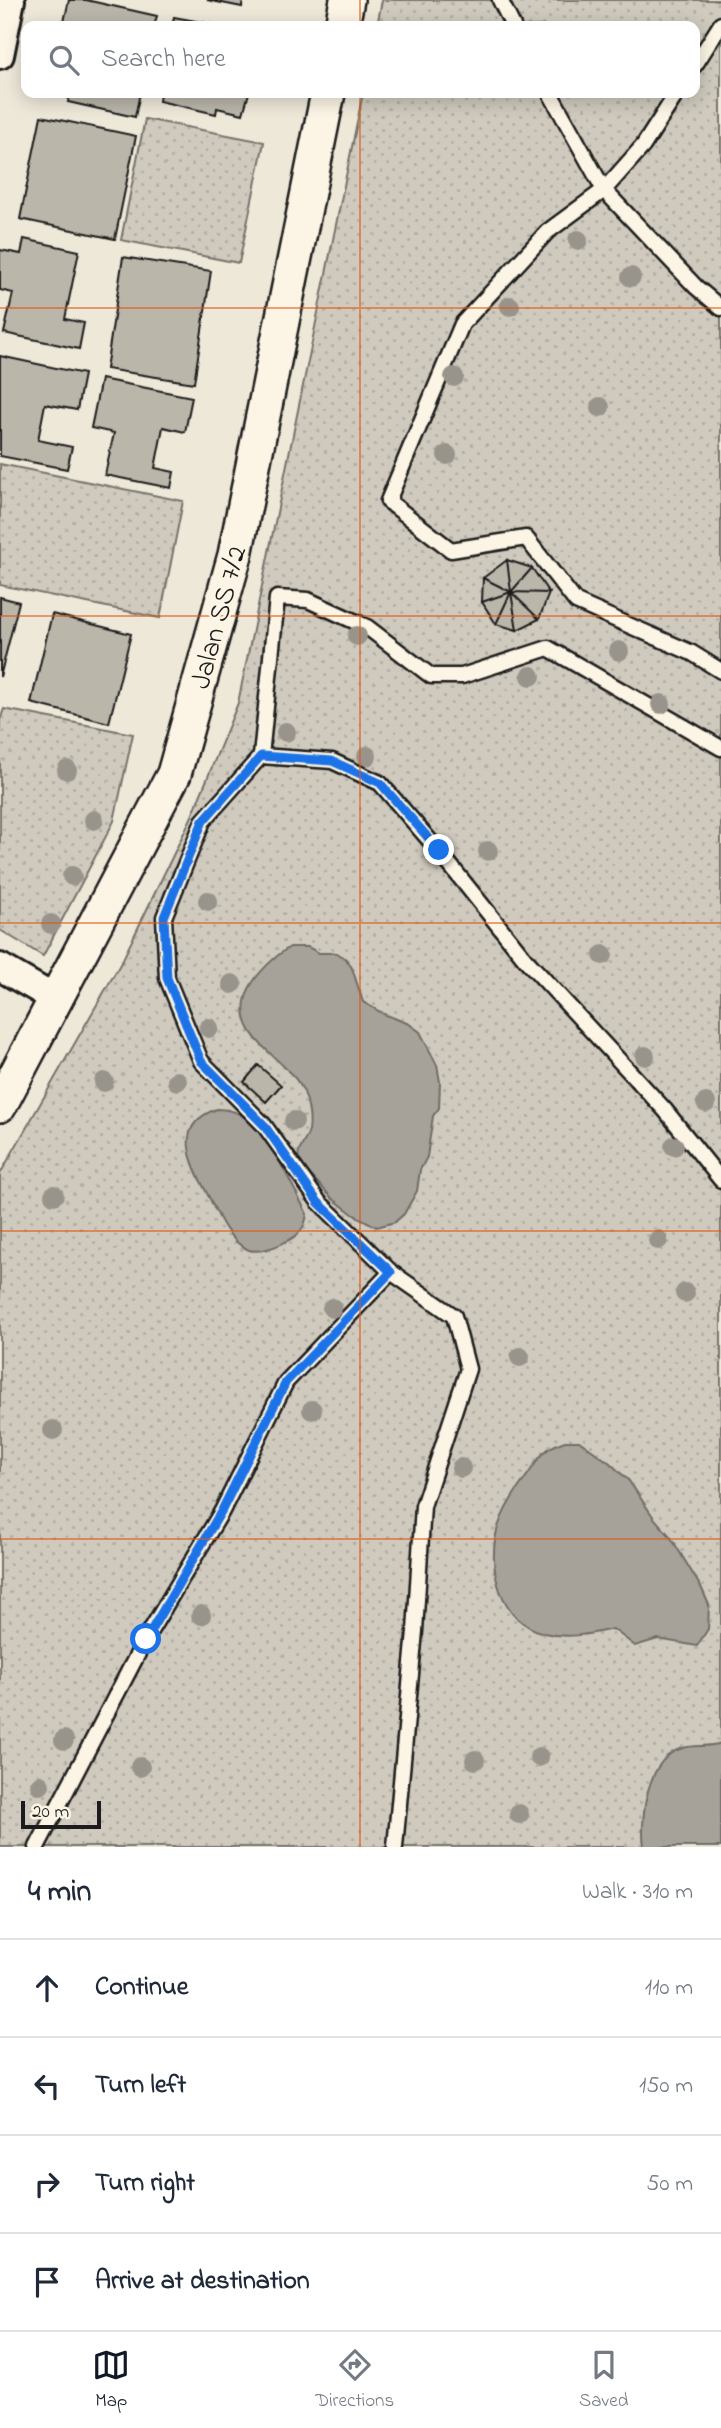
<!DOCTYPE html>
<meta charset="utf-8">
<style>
body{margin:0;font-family:"Indie Flower",sans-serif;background:#f6f6f7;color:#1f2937}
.scale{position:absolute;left:21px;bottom:18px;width:80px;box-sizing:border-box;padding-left:7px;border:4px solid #1c1c1c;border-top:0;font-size:19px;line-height:24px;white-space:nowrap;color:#1c1c1c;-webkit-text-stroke:5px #fcf5e5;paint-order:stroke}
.stop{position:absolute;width:21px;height:21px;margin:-16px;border:5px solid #1a73e8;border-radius:50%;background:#fff}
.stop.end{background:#1a73e8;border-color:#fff;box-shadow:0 2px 7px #0008}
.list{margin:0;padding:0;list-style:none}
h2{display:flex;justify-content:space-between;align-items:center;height:91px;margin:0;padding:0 28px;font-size:30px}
h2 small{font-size:23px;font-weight:400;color:#747a83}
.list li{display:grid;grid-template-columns:46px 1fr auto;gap:21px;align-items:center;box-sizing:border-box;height:98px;padding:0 28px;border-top:2px solid #e0e1e3}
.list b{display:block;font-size:26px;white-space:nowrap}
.list em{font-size:23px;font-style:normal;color:#747a83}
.icon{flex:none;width:38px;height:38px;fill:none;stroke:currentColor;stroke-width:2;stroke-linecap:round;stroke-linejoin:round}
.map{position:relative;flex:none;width:721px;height:1847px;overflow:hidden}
.search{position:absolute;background:#fff;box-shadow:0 4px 18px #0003;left:21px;right:21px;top:21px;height:77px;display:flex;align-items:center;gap:18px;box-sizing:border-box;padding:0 24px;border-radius:14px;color:#747a83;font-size:26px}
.sheet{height:483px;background:#fff}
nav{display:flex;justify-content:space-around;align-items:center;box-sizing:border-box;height:98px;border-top:2px solid #e0e1e3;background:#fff;font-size:19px;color:#747a83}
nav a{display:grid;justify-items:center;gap:4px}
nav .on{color:#111827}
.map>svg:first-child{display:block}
</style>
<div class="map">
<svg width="721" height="1847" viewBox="0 0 721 1847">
<defs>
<pattern id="grass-dots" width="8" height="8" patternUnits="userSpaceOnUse" patternTransform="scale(1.75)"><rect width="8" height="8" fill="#cfcabd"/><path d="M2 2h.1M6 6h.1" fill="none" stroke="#b1ada2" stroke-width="1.8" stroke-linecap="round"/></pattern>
</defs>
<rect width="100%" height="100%" fill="#eee8d9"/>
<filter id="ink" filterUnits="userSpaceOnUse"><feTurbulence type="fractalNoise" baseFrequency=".0143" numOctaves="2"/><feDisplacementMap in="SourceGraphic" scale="14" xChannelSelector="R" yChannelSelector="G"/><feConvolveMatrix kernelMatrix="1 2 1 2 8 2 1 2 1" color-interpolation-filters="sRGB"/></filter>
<g filter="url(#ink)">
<!-- grass -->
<path fill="url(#grass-dots)" stroke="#76736c" stroke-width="2" d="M382 0H721V1847H0V1174L123 959 192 816 238 703 363 93H695V26H377Z
M145 119 264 142 239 263 121 240Z
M0 464 183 501 160 618 0 585Z
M4 709 133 734 114 821 43 956 0 930V720Z"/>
<!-- water -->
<path fill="#a7a299" stroke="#6f6c67" stroke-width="2" d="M290 947H308L319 953H337L346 959 352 968 363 1002 384 1014 409 1024 420 1032 437 1065 440 1082 439 1108 433 1116 427 1157 420 1170 417 1191 404 1214 395 1222 377 1227 354 1215 332 1198 301 1165C293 1151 306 1144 309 1130 311 1119 308 1102 304 1092 287 1056 227 1038 249 989 256 974 276 955 290 947Z
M217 1109C228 1109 239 1112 248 1120 270 1137 294 1189 307 1214 305 1228 299 1236 285 1242 276 1247 259 1253 249 1250 230 1243 218 1216 210 1199 194 1168 168 1126 217 1109Z
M565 1441H579L610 1463 629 1481 654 1518 670 1536 702 1589 709 1605 708 1629 697 1646 658 1639 635 1646 613 1629C591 1634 567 1639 544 1633 500 1621 486 1567 498 1527 504 1509 513 1495 524 1480 539 1460 539 1450 565 1441Z
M721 1743V1847H644C640 1816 647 1757 683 1748 696 1744 708 1748 721 1743Z"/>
<!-- building -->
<path fill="#bab6aa" stroke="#1c1c1c" stroke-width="2" d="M69 0H86L157 16 154 26H63Z
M207 0H243L242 7Z
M174 17 223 26H172Z
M71 93H140L135 117 68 102Z
M160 93H249L243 114 217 108 216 114 159 101Z
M41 116 136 136 115 239 20 219Z
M24 239 79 251 65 319 84 323 79 349 4 333 13 293 0 290V250L21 254Z
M123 257 211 271 194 383 106 369Z
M0 356 84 374 77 410 45 404 38 440 72 447 67 469 0 456Z
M101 379 192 397 185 432 163 427 155 468 174 472 171 488 105 475 114 433 91 428Z
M507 560 532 568 511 592Z
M507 560 511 592 483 578Z
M532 568 549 593 511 592Z
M483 578 511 592 482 602Z
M511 592 517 630 496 624Z
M511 592 539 619 517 630Z
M511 592 549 593 539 619Z
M511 592 496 624 482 602Z
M0 597 19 602 0 677Z
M52 614 131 634 109 723 31 703Z
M258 1065 281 1085 266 1102 244 1082Z"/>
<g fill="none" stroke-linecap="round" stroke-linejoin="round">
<defs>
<path id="service" d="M500 0 513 26
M695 65 721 24
M550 93 604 190 696 287 721 308
M677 93 643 146 604 190 547 232 462 324 388 501 451 550 526 538 576 602 692 653 721 671
M261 756 277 598 308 600 367 627 431 676H462L548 648 721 748
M37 1847 146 1638 222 1511 286 1382 391 1272
M395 1847 415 1631 423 1506 468 1369 454 1316 391 1272 319 1202 264 1125 201 1061 167 978 164 917 203 821 261 756 332 761 380 783 438 850 526 960 665 1110 721 1180"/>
<path id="minor" d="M0 55 11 0
M0 967 57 1000"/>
<path id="tertiary" d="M342 26 347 0
M0 1105 174 774 235 555 328 93"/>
</defs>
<!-- service casing -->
<use href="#service" stroke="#1c1c1c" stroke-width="19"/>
<!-- minor casing -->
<use href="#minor" stroke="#1c1c1c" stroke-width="32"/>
<!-- tertiary casing -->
<use href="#tertiary" stroke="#1c1c1c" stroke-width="38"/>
<!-- service -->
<use href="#service" stroke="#fcf5e5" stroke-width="14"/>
<!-- minor -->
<use href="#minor" stroke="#fcf5e5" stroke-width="26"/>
<!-- tertiary -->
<use href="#tertiary" stroke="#fcf5e5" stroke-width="33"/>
</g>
<!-- trees -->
<g fill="#98948b">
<circle cx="578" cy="240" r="10"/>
<circle cx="631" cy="277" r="10"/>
<circle cx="510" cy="306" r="10"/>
<circle cx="454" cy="377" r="10"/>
<circle cx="600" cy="407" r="10"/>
<circle cx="447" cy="455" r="10"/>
<circle cx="357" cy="636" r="10"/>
<circle cx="619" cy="651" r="10"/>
<circle cx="531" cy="676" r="10"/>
<circle cx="661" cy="704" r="10"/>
<circle cx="286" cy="732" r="10"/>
<circle cx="367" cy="756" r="10"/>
<circle cx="67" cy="770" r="10"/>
<circle cx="94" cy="820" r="10"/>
<circle cx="488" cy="851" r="10"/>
<circle cx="72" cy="876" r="10"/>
<circle cx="208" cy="901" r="10"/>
<circle cx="51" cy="924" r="10"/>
<circle cx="603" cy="955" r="10"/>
<circle cx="232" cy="984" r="10"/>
<circle cx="209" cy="1028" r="10"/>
<circle cx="645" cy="1056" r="10"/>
<circle cx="177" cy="1081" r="10"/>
<circle cx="104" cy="1082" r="10"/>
<circle cx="706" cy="1103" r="10"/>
<circle cx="294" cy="1121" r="10"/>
<circle cx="674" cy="1146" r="10"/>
<circle cx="54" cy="1195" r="10"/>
<circle cx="658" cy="1240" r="10"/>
<circle cx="685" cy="1293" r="10"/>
<circle cx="332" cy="1308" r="10"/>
<circle cx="520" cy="1357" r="10"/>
<circle cx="312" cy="1410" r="10"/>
<circle cx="53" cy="1430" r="10"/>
<circle cx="461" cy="1468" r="10"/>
<circle cx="201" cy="1615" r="10"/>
<circle cx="64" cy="1740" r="10"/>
<circle cx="539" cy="1757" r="10"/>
<circle cx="475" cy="1760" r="10"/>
<circle cx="140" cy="1767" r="10"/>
<circle cx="40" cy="1785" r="10"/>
<circle cx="519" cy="1814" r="10"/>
</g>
</g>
<g fill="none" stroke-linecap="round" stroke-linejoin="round" filter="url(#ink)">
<!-- route -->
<path stroke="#1a73e8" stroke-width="9" d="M146 1639 222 1510 286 1382 391 1272 318 1202 264 1125 201 1061 167 978 164 917 203 821 261 756 332 761 380 783 439 850"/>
</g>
<!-- grid -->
<path fill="none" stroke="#de560d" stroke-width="2" stroke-opacity="0.55" d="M360 0V26M360 93V1847M0 308H721M0 616H721M0 923H721M0 1231H721M0 1539H721"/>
<g text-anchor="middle" stroke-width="5" stroke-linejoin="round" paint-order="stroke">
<!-- street labels -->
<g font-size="28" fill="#1c1c1c" stroke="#fcf5e5">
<text transform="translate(217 617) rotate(-75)" y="10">Jalan SS 7/2</text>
</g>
</g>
</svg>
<div class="scale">20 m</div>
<div class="stop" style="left:146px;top:1639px"></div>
<div class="stop end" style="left:439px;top:850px"></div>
<div class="search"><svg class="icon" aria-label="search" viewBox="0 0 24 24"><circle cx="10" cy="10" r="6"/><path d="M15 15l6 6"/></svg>Search here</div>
</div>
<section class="sheet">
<h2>4 min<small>Walk · 310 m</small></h2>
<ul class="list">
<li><svg class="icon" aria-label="ahead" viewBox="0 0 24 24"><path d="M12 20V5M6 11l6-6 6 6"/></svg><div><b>Continue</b></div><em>110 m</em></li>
<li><svg class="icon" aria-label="left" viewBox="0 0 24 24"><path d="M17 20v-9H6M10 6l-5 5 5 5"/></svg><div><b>Turn left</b></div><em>150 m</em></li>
<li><svg class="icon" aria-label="right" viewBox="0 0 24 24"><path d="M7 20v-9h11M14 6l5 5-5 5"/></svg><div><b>Turn right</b></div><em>50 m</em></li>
<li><svg class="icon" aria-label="arrive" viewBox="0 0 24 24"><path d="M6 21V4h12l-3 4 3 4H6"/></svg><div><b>Arrive at destination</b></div></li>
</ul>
</section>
<nav>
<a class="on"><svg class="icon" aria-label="map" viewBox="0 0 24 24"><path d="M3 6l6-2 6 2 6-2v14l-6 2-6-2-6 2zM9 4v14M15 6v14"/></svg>Map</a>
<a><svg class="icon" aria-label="directions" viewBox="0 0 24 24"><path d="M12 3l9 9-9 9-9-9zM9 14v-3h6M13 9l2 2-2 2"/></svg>Directions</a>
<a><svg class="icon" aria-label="saved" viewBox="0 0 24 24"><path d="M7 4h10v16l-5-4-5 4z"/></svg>Saved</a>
</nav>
